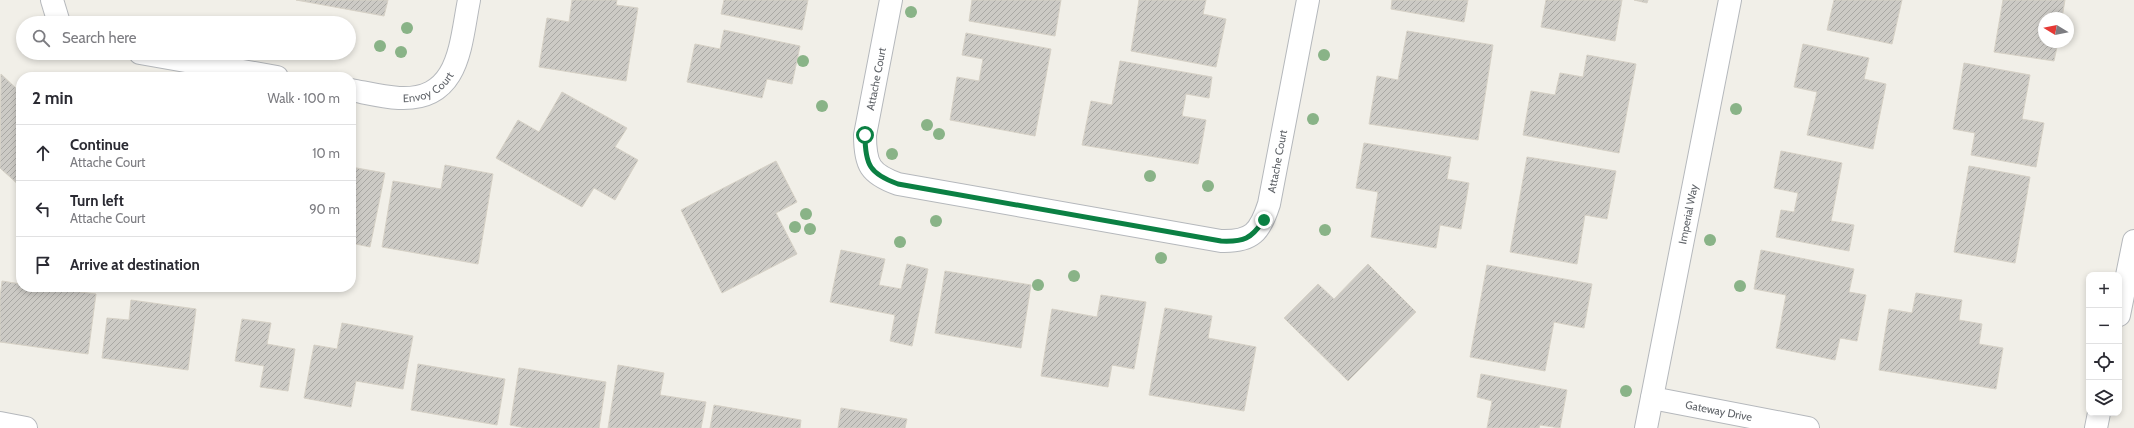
<!DOCTYPE html>
<meta charset="utf-8">
<style>
body{margin:0;font-family:Cabin,sans-serif;background:#f7f7f7;color:#2b2b33}
.controls{position:absolute;right:12px;bottom:12px;display:grid;overflow:hidden;border-radius:8px;box-shadow:0 2px 6px #0003}
.controls button{width:36px;height:36px;display:grid;place-items:center;padding:0;border:0;border-bottom:1px solid #e1e1e2;background:#fff;color:#2b2b33;font:20px sans-serif}
.compass{position:absolute;left:2038px;top:12px;width:36px;height:36px;border-radius:50%;background:#fff;box-shadow:0 2px 6px #0003;rotate:280deg}
.stop{position:absolute;width:12px;height:12px;margin:-9px;border:3px solid #0b8043;border-radius:50%;background:#fff}
.stop.end{background:#0b8043;border-color:#fff;box-shadow:0 1px 4px #0008}
.list{margin:0;padding:0;list-style:none}
h2{display:flex;justify-content:space-between;align-items:center;height:52px;margin:0;padding:0 16px;font-size:17px}
h2 small{font-size:13px;font-weight:400;color:#7c7c81}
.list li{display:grid;grid-template-columns:26px 1fr auto;gap:12px;align-items:center;box-sizing:border-box;height:56px;padding:0 16px;border-top:1px solid #e1e1e2}
.list b{display:block;font-size:15px;white-space:nowrap}
.list p{margin:0;font-size:13px;white-space:nowrap;color:#7c7c81}
.list em{font-size:13px;font-style:normal;color:#7c7c81}
.icon{flex:none;width:22px;height:22px;fill:none;stroke:currentColor;stroke-width:2;stroke-linecap:round;stroke-linejoin:round}
.map{position:relative;flex:none;width:2134px;height:428px;overflow:hidden}
.search{position:absolute;background:#fff;box-shadow:0 2px 6px #0003;left:16px;top:16px;width:340px;height:44px;display:flex;align-items:center;gap:10px;box-sizing:border-box;padding:0 14px;border-radius:22px;color:#7c7c81;font-size:15px}
.panel{position:absolute;background:#fff;box-shadow:0 2px 6px #0003;left:16px;top:72px;width:340px;height:220px;border-radius:16px}
.map>svg:first-child{display:block}
</style>
<div class="map">
<svg width="2134" height="428" viewBox="0 0 2134 428">
<defs>
<pattern id="building-hatch" width="6" height="6" patternUnits="userSpaceOnUse"><rect width="6" height="6" fill="#cccac5"/><path d="M-1 1l2-2M0 6l6-6M5 7l2-2" fill="none" stroke="#a9a8a4"/></pattern>
</defs>
<rect width="100%" height="100%" fill="#f1efe8"/>
<!-- building -->
<path fill="url(#building-hatch)" stroke="#d6d1c6" d="M296 0H388L384 16Z
M572 0H617L616 5 638 8 626 81 539 67 547 18 569 22Z
M724 0H808L802 30 721 14Z
M972 0H1061L1055 36 969 21Z
M1139 0H1206L1203 14 1226 19 1216 67 1131 51Z
M1392 0H1468L1464 22 1391 9Z
M1546 0H1622L1615 41 1541 27Z
M1634 0H1648L1647 3Z
M1834 0H1902L1892 44 1827 30Z
M2003 0H2065L2062 18H2044V42H2058L2054 61 1994 52Z
M724 30 800 46 792 84 767 79 762 98 687 82 695 44 720 49Z
M1407 31 1493 45 1478 140 1369 124 1377 76 1398 80Z
M966 33 1051 49 1035 136 950 120 957 77 979 81 983 59 962 55Z
M1803 44 1869 58 1864 79 1886 84 1873 149 1807 135 1817 92 1794 87Z
M1587 55 1636 64 1619 153 1523 135 1531 91 1555 95 1560 73 1583 77Z
M1120 61 1212 77 1209 98 1186 94 1182 116 1206 120 1198 164 1082 145 1091 101 1112 105Z
M1964 63 2030 75 2022 119 2044 123 2036 167 1971 155 1975 133 1953 129Z
M1 74 21 93V121L19 123 21 124V187L0 168Z
M562 92 627 128 615 147 638 160 615 200 594 188 582 207 496 158 518 120 539 132Z
M1364 143 1451 157 1447 179 1469 183 1461 229 1440 225 1436 248 1371 237 1378 192 1356 188Z
M1781 151 1842 163 1831 221 1854 225 1849 251 1776 237 1781 210 1794 212 1798 193 1774 188Z
M1527 157 1616 171 1607 219 1585 215 1577 264 1510 252Z
M776 161 797 202 776 213 797 254 722 293 681 210Z
M445 165 493 174 478 264 382 247 393 181 441 189Z
M1969 166 2030 177 2015 263 1954 252Z
M351 167 385 173 370 247 351 243Z
M841 250 885 259 879 285 901 289 907 264 928 269 912 346 890 341 895 315 830 302Z
M1761 250 1854 269 1849 292 1866 295 1857 341 1840 338 1835 360 1776 348 1786 295 1754 289Z
M1368 264 1416 312 1348 381 1284 318 1318 284 1334 299Z
M1487 265 1592 284 1584 328 1554 322 1545 371 1470 357Z
M945 271 1031 285 1021 348 935 333Z
M2 281 21 284V287H43L96 294 88 354 0 342V298Z
M1916 293 1962 300 1959 320 1982 324 1979 344 2003 348 1996 389 1879 370 1889 309 1912 313Z
M1101 295 1146 302 1134 369 1112 365 1108 387 1041 376 1052 309 1097 317Z
M131 300 196 309 188 370 102 358 107 318 129 320Z
M1165 308 1212 316 1208 338 1256 347 1244 411 1149 395Z
M242 319 271 323 267 344 295 349 288 391 260 387 264 366 235 361Z
M342 323 413 336 403 389 356 381 351 407 304 398 314 345 337 349Z
M418 364 505 379 497 425 411 410Z
M618 365 664 373 660 395 706 402 701 428H608Z
M519 368 606 382 599 428H526L510 425Z
M1481 374 1567 390 1560 428 1540 425 1539 428H1487L1492 401 1477 397Z
M714 405 801 420 800 428H710Z
M841 408 907 419 905 428H838Z"/>
<g fill="none" stroke-linecap="round" stroke-linejoin="round">
<defs>
<g id="minor">
<path d="M52 0 59 23"/>
<path id="s1" d="M891 0 865 135C865 165 870 174 898 184L1221 241C1252 242 1260 232 1269 204L1308 0"/>
<path d="M140 53 277 77"/>
<path id="s2" d="M351 90C367 93 383 97 399 98 460 101 460 45 469 0"/>
<path d="M0 423 26 428"/>
<path id="s3" d="M1646 428 1730 0"/>
</g>
<g id="tertiary">
<path d="M2119 315 2134 241"/>
<path id="s4" d="M1652 398 1808 428"/>
<path d="M2096 428 2099 413"/>
</g>
</defs>
<!-- minor casing -->
<use href="#minor" stroke="#b5b8bc" stroke-width="24"/>
<!-- tertiary casing -->
<use href="#tertiary" stroke="#b5b8bc" stroke-width="24"/>
<!-- minor -->
<use href="#minor" stroke="#fff" stroke-width="22"/>
<!-- tertiary -->
<use href="#tertiary" stroke="#fff" stroke-width="22"/>
</g>
<!-- trees -->
<g fill="#89b387">
<circle cx="911" cy="12" r="6"/>
<circle cx="407" cy="28" r="6"/>
<circle cx="380" cy="46" r="6"/>
<circle cx="401" cy="52" r="6"/>
<circle cx="1324" cy="55" r="6"/>
<circle cx="803" cy="61" r="6"/>
<circle cx="822" cy="106" r="6"/>
<circle cx="1736" cy="109" r="6"/>
<circle cx="1313" cy="119" r="6"/>
<circle cx="927" cy="125" r="6"/>
<circle cx="939" cy="134" r="6"/>
<circle cx="892" cy="154" r="6"/>
<circle cx="1150" cy="176" r="6"/>
<circle cx="1208" cy="186" r="6"/>
<circle cx="806" cy="214" r="6"/>
<circle cx="936" cy="221" r="6"/>
<circle cx="795" cy="227" r="6"/>
<circle cx="810" cy="229" r="6"/>
<circle cx="1325" cy="230" r="6"/>
<circle cx="1710" cy="240" r="6"/>
<circle cx="900" cy="242" r="6"/>
<circle cx="1161" cy="258" r="6"/>
<circle cx="1074" cy="276" r="6"/>
<circle cx="1038" cy="285" r="6"/>
<circle cx="1740" cy="286" r="6"/>
<circle cx="1626" cy="391" r="6"/>
</g>
<g fill="none" stroke-linecap="round" stroke-linejoin="round">
<!-- route -->
<path stroke="#0b8043" stroke-width="5" d="M865 135C865 165 870 174 898 184L1221 241C1244 242 1251 239 1264 220"/>
</g>
<g text-anchor="middle" stroke-width="3" stroke-linejoin="round" paint-order="stroke">
<!-- street labels -->
<g font-size="11" fill="#5f6368" stroke="#fff">
<text transform="translate(876 79) rotate(-79)" y="4">Attache Court</text>
<text dy="4" stroke="none"><textPath href="#s2" startOffset="81">Envoy Court</textPath></text>
<text dy="4" stroke="none"><textPath href="#s1" startOffset="642">Attache Court</textPath></text>
<text dy="4" stroke="none"><textPath href="#s3" startOffset="218">Imperial Way</textPath></text>
<text dy="4" stroke="none"><textPath href="#s4" startOffset="68">Gateway Drive</textPath></text>
</g>
</g>
</svg>
<div class="controls">
<button>+</button>
<button>−</button>
<button><svg class="icon" aria-label="locate" viewBox="0 0 24 24"><circle cx="12" cy="12" r="6"/><path d="M12 2v4M12 18v4M2 12h4M18 12h4"/></svg></button>
<button><svg class="icon" aria-label="layers" viewBox="0 0 24 24"><path d="M12 4l9 5-9 5-9-5zM3 14l9 5 9-5"/></svg></button>
</div>
<svg class="compass" viewBox="-18 -18 36 36"><path d="M0-13l5 13h-10z" fill="#e53935"/><path d="M0 13l5-13h-10z" fill="#7c7c81"/></svg>
<div class="stop" style="left:865px;top:135px"></div>
<div class="stop end" style="left:1264px;top:220px"></div>
<div class="search"><svg class="icon" aria-label="search" viewBox="0 0 24 24"><circle cx="10" cy="10" r="6"/><path d="M15 15l6 6"/></svg>Search here</div>
<section class="panel">
<h2>2 min<small>Walk · 100 m</small></h2>
<ul class="list">
<li><svg class="icon" aria-label="ahead" viewBox="0 0 24 24"><path d="M12 20V5M6 11l6-6 6 6"/></svg><div><b>Continue</b><p>Attache Court</p></div><em>10 m</em></li>
<li><svg class="icon" aria-label="left" viewBox="0 0 24 24"><path d="M17 20v-9H6M10 6l-5 5 5 5"/></svg><div><b>Turn left</b><p>Attache Court</p></div><em>90 m</em></li>
<li><svg class="icon" aria-label="arrive" viewBox="0 0 24 24"><path d="M6 21V4h12l-3 4 3 4H6"/></svg><div><b>Arrive at destination</b></div></li>
</ul>
</section>
</div>
